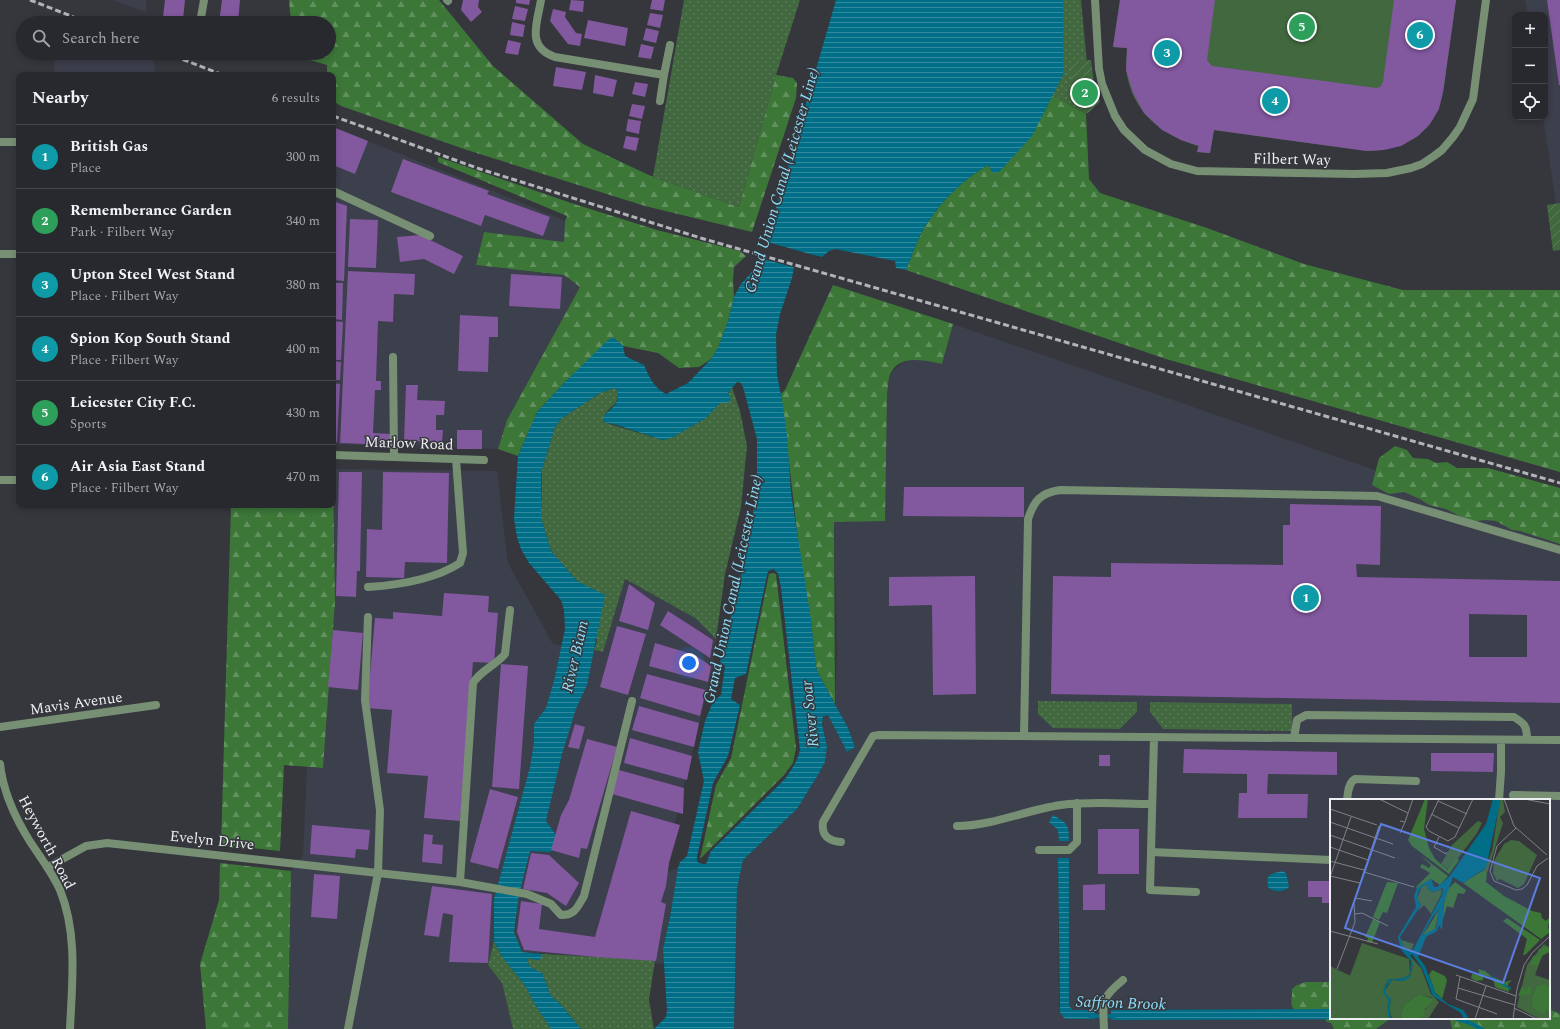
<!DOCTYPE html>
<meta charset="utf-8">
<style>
body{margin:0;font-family:Spectral,serif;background:#34353a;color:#f1f3f6}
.controls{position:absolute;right:12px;top:12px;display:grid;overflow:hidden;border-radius:8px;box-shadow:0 2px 6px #0003}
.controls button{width:36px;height:36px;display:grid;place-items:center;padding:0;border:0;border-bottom:1px solid #44454a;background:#28292e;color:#f1f3f6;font:20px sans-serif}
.you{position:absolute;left:689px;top:663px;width:14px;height:14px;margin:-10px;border:3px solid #fff;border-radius:50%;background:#1a73e8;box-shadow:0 0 0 6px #1a73e833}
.badge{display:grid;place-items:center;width:26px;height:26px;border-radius:50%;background:#ea580c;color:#fff;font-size:13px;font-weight:700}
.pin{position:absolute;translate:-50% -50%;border:2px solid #fff;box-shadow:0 1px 4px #0006}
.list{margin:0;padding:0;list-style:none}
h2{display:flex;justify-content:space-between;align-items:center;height:52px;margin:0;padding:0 16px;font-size:17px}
h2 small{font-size:13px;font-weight:400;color:#a5a6aa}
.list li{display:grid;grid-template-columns:26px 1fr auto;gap:12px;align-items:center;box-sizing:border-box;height:64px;padding:0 16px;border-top:1px solid #44454a}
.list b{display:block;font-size:15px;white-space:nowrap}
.list p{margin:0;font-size:13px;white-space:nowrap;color:#a5a6aa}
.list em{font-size:13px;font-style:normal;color:#a5a6aa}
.icon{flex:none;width:22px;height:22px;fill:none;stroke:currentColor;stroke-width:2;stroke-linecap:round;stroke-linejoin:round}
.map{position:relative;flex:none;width:1560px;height:1029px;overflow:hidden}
.search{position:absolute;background:#28292e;box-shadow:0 2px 6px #0003;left:16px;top:16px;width:320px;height:44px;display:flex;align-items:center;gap:10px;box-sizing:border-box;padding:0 14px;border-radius:22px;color:#a5a6aa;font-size:15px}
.panel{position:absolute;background:#28292e;box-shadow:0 2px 6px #0003;left:16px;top:72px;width:320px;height:436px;border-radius:8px}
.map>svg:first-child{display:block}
</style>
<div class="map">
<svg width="1560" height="1029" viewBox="0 0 1560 1029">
<defs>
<pattern id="grass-dots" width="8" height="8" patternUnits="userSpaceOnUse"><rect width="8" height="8" fill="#42683f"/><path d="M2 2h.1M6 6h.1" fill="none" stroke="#5e7e5b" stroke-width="1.8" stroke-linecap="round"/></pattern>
<pattern id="forest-firs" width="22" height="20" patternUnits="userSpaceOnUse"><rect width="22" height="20" fill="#3c7738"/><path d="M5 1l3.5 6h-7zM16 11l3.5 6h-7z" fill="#62915f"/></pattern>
<pattern id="garden-furrows" width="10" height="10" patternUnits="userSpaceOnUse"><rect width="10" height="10" fill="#42683f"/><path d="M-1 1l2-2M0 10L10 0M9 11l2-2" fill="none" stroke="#5e7e5b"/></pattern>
<pattern id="water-rules" width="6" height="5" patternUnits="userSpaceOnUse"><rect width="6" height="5" fill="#006e87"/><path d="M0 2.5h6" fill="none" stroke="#328a9e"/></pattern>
</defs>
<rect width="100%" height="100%" fill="#35373d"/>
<!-- built -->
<path fill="#3c3f4c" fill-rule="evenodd" d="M112 0H146V12Z
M1525 0H1560V203L1556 204 1543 117H1545V15H1528Z
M55 53H131L154 61 155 75H54Z
M333 127 491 190 565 221 564 242 484 232 476 265 564 275 580 287 507 420 498 449 333 444Z
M953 324 1560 534V1029H734L737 889 743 860 797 809 818 775 825 762 827 747 822 724 823 716 828 715 847 752 855 747 848 728 835 704 837 651 834 522 887 394 889 378 892 372 902 363 915 359H923L942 364ZM1331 800H1549V1018L1111 1019 1112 1010 1331 1009ZM1058 859H1069V1006L1073 1010H1095L1067 1019 1062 1015 1059 1006Z
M333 469 497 471 508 563 553 644 603 652 625 579 695 618 716 639 713 668 662 874 678 868 670 917 663 949 664 964 522 952 514 932 517 916 496 892 494 899V941L488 965 502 983 513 1029H288L291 871 303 855 307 767 323 768 335 602Z"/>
<!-- grass -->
<path fill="url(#grass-dots)" d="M684 0H800L776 75 739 207 653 177Z
M1063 0H1081L1087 64 1096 105 1086 114 1052 95 1063 75Z
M732 387 740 411 747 446 741 507 725 574 716 639 695 618 625 579 603 652 594 650 597 641 588 588 577 581 551 551 541 518 542 469 555 427 562 418 600 393 615 388 618 391C617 408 614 402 606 413 604 415 604 419 603 422L662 440 671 438 706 418 720 403H723Z
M1038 701 1137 702V712L1120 729 1053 728 1038 714Z
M1150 702 1292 704V731L1163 729 1150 712Z
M494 941 502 957 524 984 536 1006 551 1029H513L502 983 488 965Z
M541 954 655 960 649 1000 654 1029H581L560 1004 551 996 542 973 530 967 527 961 529 958 535 960 541 959Z"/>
<!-- forest -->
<path fill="url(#forest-firs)" d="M289 0H439L493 66 583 144 653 177 739 207 776 75 793 78 797 83 796 98 752 232 645 206 467 150 341 106 333 101V75H327V65L310 60 294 58 293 53H329V23H291Z
M1052 95 1086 114 1089 179 1100 193 1207 228 1304 264 1403 290H1560V472L1166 359 906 270C913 254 918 236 928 222 943 199 964 179 988 165L993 173 1045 111Z
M438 157 571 203 657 230 740 251 746 256 734 267 733 280 734 297 728 321 718 348 711 359 699 367 679 368 658 353 623 346 613 337 565 382 537 412 518 456 498 449 507 420 580 287 564 275 476 265 484 232 564 242 565 221 567 216 438 162Z
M833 285 953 324 942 364C924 360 896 353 889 378 888 383 888 389 887 394L885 521 834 522 835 704 817 671 815 660 811 620 801 565 781 394 785 390Z
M1395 446 1407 450 1413 458 1428 459 1436 463 1447 462 1457 468H1488L1560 488V544L1520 531 1512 530 1496 521 1485 520 1471 522 1446 509 1429 505 1420 499 1404 492 1389 494 1372 485 1379 458Z
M333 473 335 602 323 768 284 765 280 851 221 845 231 505H333Z
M773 573 776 574 796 748 793 763 783 776 700 859 716 785 731 758 769 574Z
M220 863 291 871 288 1029H206L200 964 219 900Z
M1306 982H1331V1018H1391L1376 1029H1334L1331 1023 1327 1022 1324 1018 1296 1011C1288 1006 1293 997 1292 989L1297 985Z
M1549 1009 1560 1014V1029H1452L1450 1020V1018H1549Z"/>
<!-- garden -->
<path fill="url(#garden-furrows)" d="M1091 60 1094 84 1100 102 1088 113 1073 105 1070 62Z
M1560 203V250L1553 251 1547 205Z"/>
<!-- pitch -->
<path fill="#42683f" d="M1120 0H1456C1453 21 1450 43 1447 64 1445 79 1444 95 1438 109 1425 140 1398 150 1367 151L1214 130 1210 153 1197 152 1198 146C1160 134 1132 112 1126 70 1126 63 1127 55 1127 48L1113 47Z"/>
<!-- water -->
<path fill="url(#water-rules)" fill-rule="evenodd" d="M836 0H1063V75L1032 136 999 172 993 173 988 165C964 179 943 199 928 222 918 236 913 254 906 270L896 268 895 261 835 249 829 251 822 257 797 252 792 278 780 314 776 335 777 375 782 400 787 435 791 493 811 620 815 660 817 671 848 728 855 747 847 752 828 715 823 716 822 724 827 747 825 762 818 775 797 809 743 860 737 889 734 1029H654L666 1017 667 1010 663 949 670 917 678 868 680 862 687 856 704 781 698 752 705 721 713 702 721 695 725 666 720 662 743 566 747 539 753 515 757 474V439L743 387 741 383 737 382 728 393 731 399 728 403H720L706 418 671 438 662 440 617 425 603 422C602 412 614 410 617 401 618 398 618 394 618 391L615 388 600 393 562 418 555 427 542 469 541 477V518L551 551 577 581 605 595 587 685 576 709 562 754 546 821 556 835 551 852 530 851 519 895 514 932 522 952 541 954V959L535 960 529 958 527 961 530 967 542 973 551 996 560 1004 581 1029H551L536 1006 524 984 502 957 494 941V899L530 767 534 742V724L546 708 554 681 565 629 564 610 561 600 529 563 521 549 517 537 514 519 518 456 537 412 565 382 607 341 613 337 623 346 625 356 644 365C649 377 654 388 666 394L688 383 711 359 718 348 728 321 734 297 741 284 760 263ZM773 569 778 573 781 588 800 750C797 762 792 769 785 779L711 851 706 864H703L697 862V857L713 783 728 756 740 705 731 699 735 678 746 674 768 571Z
M1053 815C1068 823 1069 825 1069 841H1059L1058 830 1049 822Z
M1058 858H1069V1006L1073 1010H1095V1019H1067L1064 1018 1060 1012Z
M1282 871 1286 873 1289 887C1285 892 1273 893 1268 887 1267 884 1268 880 1268 877L1271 874Z
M1331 1009V1018L1448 1019 1111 1020V1010Z"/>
<!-- pier -->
<path fill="#35373d" d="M764 241 824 258 822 259 799 254 796 268 760 258Z"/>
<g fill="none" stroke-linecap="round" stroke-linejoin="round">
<!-- stream -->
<path stroke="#006e87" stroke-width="4" d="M1090 1016H1115
M1455 1018 1470 1023 1482 1029"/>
</g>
<!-- building -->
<path fill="#82589e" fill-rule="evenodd" d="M165 0H185L183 20 163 17Z
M222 0H240L238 23H219Z
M463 0H479L478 7 482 12 471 22 461 10Z
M516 0H530L529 5 516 3Z
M571 0 584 1 583 12 569 10Z
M652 0H665L663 11 650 9Z
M1120 0H1215L1207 60 1212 66 1376 88 1380 87 1383 82 1394 0H1456L1443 92 1439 109 1430 124 1418 136 1401 146 1384 150 1367 151 1214 130 1210 153 1197 152 1199 146 1181 140 1162 130 1144 113 1133 93 1126 70 1127 48 1113 47Z
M1547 0H1560V85H1559Z
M515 6 528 9 525 21 512 19Z
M553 9 566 12 565 17 576 33 582 34 580 46 568 44 550 21Z
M650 13 663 15 660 28 647 25Z
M588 20 628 28 625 46 584 38Z
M512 22 525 25 523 37 510 35Z
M646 28 659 31 656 43 643 40Z
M508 40 521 43 518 55 505 53Z
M641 44 654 47 651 59 638 57Z
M100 53H115L114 58Z
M556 67 586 72 582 90 553 86Z
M595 75 617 80 613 97 593 93Z
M635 82 648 84 645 97 632 94Z
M632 104 645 106 642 119 629 116Z
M628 119 641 121 639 134 626 131Z
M333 127 368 141 355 174 333 165Z
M626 136 639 138 636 151 623 148Z
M403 159 489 191 487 194 550 217 543 236 485 215 481 226 391 192Z
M333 201 347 206 344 281 333 280Z
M350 219 378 220 376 268 348 267Z
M420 235 463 256 454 274 424 259 400 262 397 237Z
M348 271 415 274 414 295 394 294 393 322 378 321 376 381H381V390H375L373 433 391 434 390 445 340 443Z
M511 274 562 277 560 309 509 306Z
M333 283H343L342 320 333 319Z
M460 315 498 317V337H489L488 372 458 371Z
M333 321 343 322 341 360H333Z
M333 361 341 362 340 380H333Z
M333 383 340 384 337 442H333Z
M406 385H418L417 400 445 401 444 415H436V430H443L442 442 404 441Z
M457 430H482V449H457Z
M339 472H362L360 571H357L356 597 336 596Z
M383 472 449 473 447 563 405 562 404 578 366 577 367 529 382 530Z
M904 487H1024V517L903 516Z
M1290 504 1381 506 1380 565 1356 564 1357 577 1560 581V703L1051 694 1053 576 1111 577V563L1283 565V525H1290ZM1469 614 1527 615V657H1469Z
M975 576 976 694 933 695 932 605 889 606V577Z
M629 584 655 603 648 630 619 621Z
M444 593 489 596 488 612 498 613 494 663 473 662 460 821 424 818 428 776 387 773 392 710 367 708 375 618 393 619V612L442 616Z
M668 611 713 640 710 658 660 625Z
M617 626 646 634 628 695 600 687Z
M333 630 363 633 358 690 328 687Z
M655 643 695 655 711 666 708 682 649 666Z
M501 664 528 666 519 789 492 787Z
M647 674 706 690 700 716 640 698Z
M639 706 699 723 694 747 632 730Z
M575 724 585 727 579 749 568 747Z
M630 738 692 756 687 780 624 763Z
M587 739 617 747 587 849 581 848 579 858 551 850 561 815 569 800Z
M1184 749 1337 752V775L1268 774 1267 794H1308L1307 818H1238L1239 793H1247V774L1183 773Z
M1431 753H1494L1493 772 1431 771Z
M1099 755H1110V766H1099Z
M619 770 684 788 683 814 612 794Z
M490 789 518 797 498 869 470 862Z
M631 811 680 825 669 863 666 886 661 902 666 904 656 961 596 957 524 950 517 932 521 901 542 904 539 929 595 937Z
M312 825 370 830 368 850 356 849 355 858 310 854Z
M1098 829H1139V874H1098Z
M424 834 433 835 432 844 443 845 442 864 422 862Z
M531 853 549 855 579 883 566 906 547 893 523 889Z
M314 874 340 876 337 919 311 917Z
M1308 881H1331V903H1322V897H1308Z
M1105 884V910H1083V885Z
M432 886 492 894 488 963 449 962 453 915 443 913 439 937 424 935Z"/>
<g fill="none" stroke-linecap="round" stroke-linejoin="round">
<!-- service -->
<path stroke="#779073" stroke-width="8" d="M333 191 430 236
M393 357 394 456
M368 587C399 585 434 580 460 563L463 553 456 459
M1024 736 1028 519C1034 501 1040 493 1060 490L1377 496 1560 550
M1154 737 1150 890 1196 892
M1294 738 1297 720 1306 715 1514 717C1525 724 1527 726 1527 740
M1513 795 1560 796
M1347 800C1348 793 1348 783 1355 779L1416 781
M1499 800 1501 772V740
M957 826C992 826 1026 810 1061 805 1091 801 1122 804 1152 804
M841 842C829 841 821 836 823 822L873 736 879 735 1560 740
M1039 850H1069L1077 842V803
M1151 852 1331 860
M378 873 460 882 527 894 551 904 561 915C575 915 577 908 584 896L632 701
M460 882 473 683C481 670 495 666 505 654L510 610
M348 1029 378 873 380 810 365 700 368 617
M1104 1029C1103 1001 1100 999 1123 980"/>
<!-- minor -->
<path stroke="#779073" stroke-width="8" d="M447 0 448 1
M541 0C537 24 526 47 555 57L664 75 670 45
M1095 0 1099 69 1102 84 1115 116 1124 130 1145 150 1171 164 1197 171 1354 174 1387 173 1411 168 1422 164 1434 156 1442 150 1453 137 1460 127 1473 99 1486 0
M200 23 204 0
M660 101 664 75
M0 142H19
M0 254H19
M333 455 484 460
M0 480H19
M0 727 156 705
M0 764C3 792 14 816 29 840 40 857 52 872 60 890 78 934 72 983 70 1029
M48 867 86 846 107 843 378 873"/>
<!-- rail -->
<path stroke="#b3b4b9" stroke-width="3" stroke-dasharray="6 3" stroke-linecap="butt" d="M30 0 89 23
M166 53 223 75
M333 116 480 169 704 239 1560 483"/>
</g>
<g text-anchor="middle" stroke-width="3" stroke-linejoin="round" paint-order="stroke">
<!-- street labels -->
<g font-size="15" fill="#eeeff3" stroke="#35373d">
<text transform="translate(1292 159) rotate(1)" y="5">Filbert Way</text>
<text transform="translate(409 443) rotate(2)" y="5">Marlow Road</text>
<text transform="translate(76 703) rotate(-8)" y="5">Mavis Avenue</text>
<text transform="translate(212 840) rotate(6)" y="5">Evelyn Drive</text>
<text transform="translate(47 842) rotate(62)" y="5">Heyworth Road</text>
</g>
<!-- water labels -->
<g font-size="16" font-style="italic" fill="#8edef9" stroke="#35373d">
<text transform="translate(781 180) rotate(-74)" y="6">Grand Union Canal (Leicester Line)</text>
<text transform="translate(732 589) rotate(-78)" y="6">Grand Union Canal (Leicester Line)</text>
<text transform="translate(574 656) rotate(-77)" y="6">River Biam</text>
<text transform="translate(809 714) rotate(-96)" y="6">River Soar</text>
<text transform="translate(1121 1002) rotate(2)" y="6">Saffron Brook</text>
</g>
</g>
<!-- overview -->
<g transform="translate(1330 799)">
<rect width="220" height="220" fill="#35373d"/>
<path d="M170 0H173L175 13 170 18 173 24 157 74 154 71 162 52ZM148 22 152 24 147 34 119 71 111 65 122 46ZM100 86 97 89 103 93 112 90 111 96 101 115 94 106 88 112 91 106 87 100 92 87ZM71 141 84 145 81 152 74 150ZM214 145 220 149V153L212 157 205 176 220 181V220H209L187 208 197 166ZM79 156 91 169 101 195 109 203 98 220H89L103 199 89 195 74 206 70 220H62L59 209 61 201 54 193 62 181 73 182 80 177 83 165Z" fill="#42683f"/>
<path d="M95 0H98L94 30 99 49 105 60 118 71 127 59 129 61 119 75 82 47 78 41ZM90 56 118 77 110 86 101 80 87 89 86 88 100 74 90 68 92 65 99 69 101 66ZM154 71 157 74 156 83 174 97 202 112 211 114 212 119 216 122 220 118 218 128 220 133 211 140 133 84ZM57 83 68 84 57 114 53 113 49 121 43 118ZM125 83 136 91 134 95 128 94 123 109 117 107 111 126 116 92ZM109 110 105 130 92 137 99 127ZM177 119 210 141 195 156H193L197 140 173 122ZM43 120 50 123 42 144 37 143 38 139 35 138ZM216 147 220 152 213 155 208 166H200L203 157 210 156 208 151ZM148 170 155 172 162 178 153 177V181L146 182 141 179 142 175 150 176ZM102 171 115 177 117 182 112 200 105 193 99 176ZM163 178 175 183 182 181 178 185 179 193 165 188ZM215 185 220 188V214L216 209 214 215 203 209 202 200 207 187ZM192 187 196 192 197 188H201V195L188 197ZM89 195 104 200 95 210 94 216 89 220H70L74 206Z" fill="#3c7738"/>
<path d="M32 144 79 160 80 175 74 179 58 181 55 187 54 194 60 201 58 207 60 220H4Z" fill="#42683f"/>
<path d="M0 167 21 177 4 220H0Z" fill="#42683f"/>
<path d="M181 41 189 42 207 56 194 85 188 89 170 80 167 82 163 74 164 62 174 45Z" fill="#42683f"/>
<path d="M163 0H170V3L156 69 133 84 123 78 114 103 112 131 109 126 107 132 96 138 88 158 95 167 106 195 118 205 133 211 138 218 134 220 131 214 103 197 92 169 83 156H80L83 165 79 179 73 182 62 181 54 191 58 181 74 179 80 175 81 162 71 151 68 138 86 108 84 97 87 89 101 80 104 88H107L119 78 156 25ZM100 86 97 89 103 93 113 89 112 96 83 151 78 152 74 150 70 138 91 106 87 100 89 91 93 87ZM109 110 106 129 92 137 102 119Z" fill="#006e87" fill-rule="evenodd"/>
<path fill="none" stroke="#006e87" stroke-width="2" d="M161 178 181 190M55 188 54 194 60 201 58 207 60 220"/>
<path fill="none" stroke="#7f8186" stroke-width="1" d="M49 0 78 14M109 0 96 28 99 32 118 42 125 38 143 0M174 0 184 27 217 56M194 0 220 5M108 2 137 15M0 10 47 26M101 15 129 29M70 22 75 23 83 0M0 23 63 45M186 29 167 47 160 72 164 82 186 91 192 90 197 86 207 67 218 59M70 34 75 23M0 36 65 59M109 38 104 48 116 55 117 53M0 48 38 61M0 62 34 71M34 73 84 88M0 77 30 84M0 78 21 18M25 99 42 102M25 115 32 114 58 127M0 132 48 145M7 170 25 123 24 103 49 27M126 176 186 197M130 178 126 200 167 215M128 189 185 206M184 209 207 220M145 220 156 187M183 220 187 190 194 166 202 154 220 137"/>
<path fill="#5c7ee0" fill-opacity="0.15" stroke="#5c7ee0" stroke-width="2" d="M51 25 210 79 173 184 15 129Z"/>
<rect width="220" height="220" fill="none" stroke="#eeeff3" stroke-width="2"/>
</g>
</svg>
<div class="controls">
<button>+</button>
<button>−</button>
<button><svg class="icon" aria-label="locate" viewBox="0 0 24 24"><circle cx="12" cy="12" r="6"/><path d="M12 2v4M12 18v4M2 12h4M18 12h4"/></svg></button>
</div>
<div class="you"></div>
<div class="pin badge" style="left:1306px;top:598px;background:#0f9aa8">1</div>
<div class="pin badge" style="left:1085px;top:93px;background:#2e9e5b">2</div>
<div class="pin badge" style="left:1167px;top:53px;background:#0f9aa8">3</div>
<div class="pin badge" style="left:1275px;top:101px;background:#0f9aa8">4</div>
<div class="pin badge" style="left:1302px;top:27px;background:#2e9e5b">5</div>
<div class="pin badge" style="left:1420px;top:35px;background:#0f9aa8">6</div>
<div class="search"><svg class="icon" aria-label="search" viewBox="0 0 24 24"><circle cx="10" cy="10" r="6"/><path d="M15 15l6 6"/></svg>Search here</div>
<section class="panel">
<h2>Nearby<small>6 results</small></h2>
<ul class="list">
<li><span class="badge" style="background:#0f9aa8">1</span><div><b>British Gas</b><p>Place</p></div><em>300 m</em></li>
<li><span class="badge" style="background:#2e9e5b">2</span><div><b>Rememberance Garden</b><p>Park · Filbert Way</p></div><em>340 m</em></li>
<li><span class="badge" style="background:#0f9aa8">3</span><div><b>Upton Steel West Stand</b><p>Place · Filbert Way</p></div><em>380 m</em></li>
<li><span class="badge" style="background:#0f9aa8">4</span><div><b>Spion Kop South Stand</b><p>Place · Filbert Way</p></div><em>400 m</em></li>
<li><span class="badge" style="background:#2e9e5b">5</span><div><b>Leicester City F.C.</b><p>Sports</p></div><em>430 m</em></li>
<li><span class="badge" style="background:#0f9aa8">6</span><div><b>Air Asia East Stand</b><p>Place · Filbert Way</p></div><em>470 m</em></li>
</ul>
</section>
</div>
